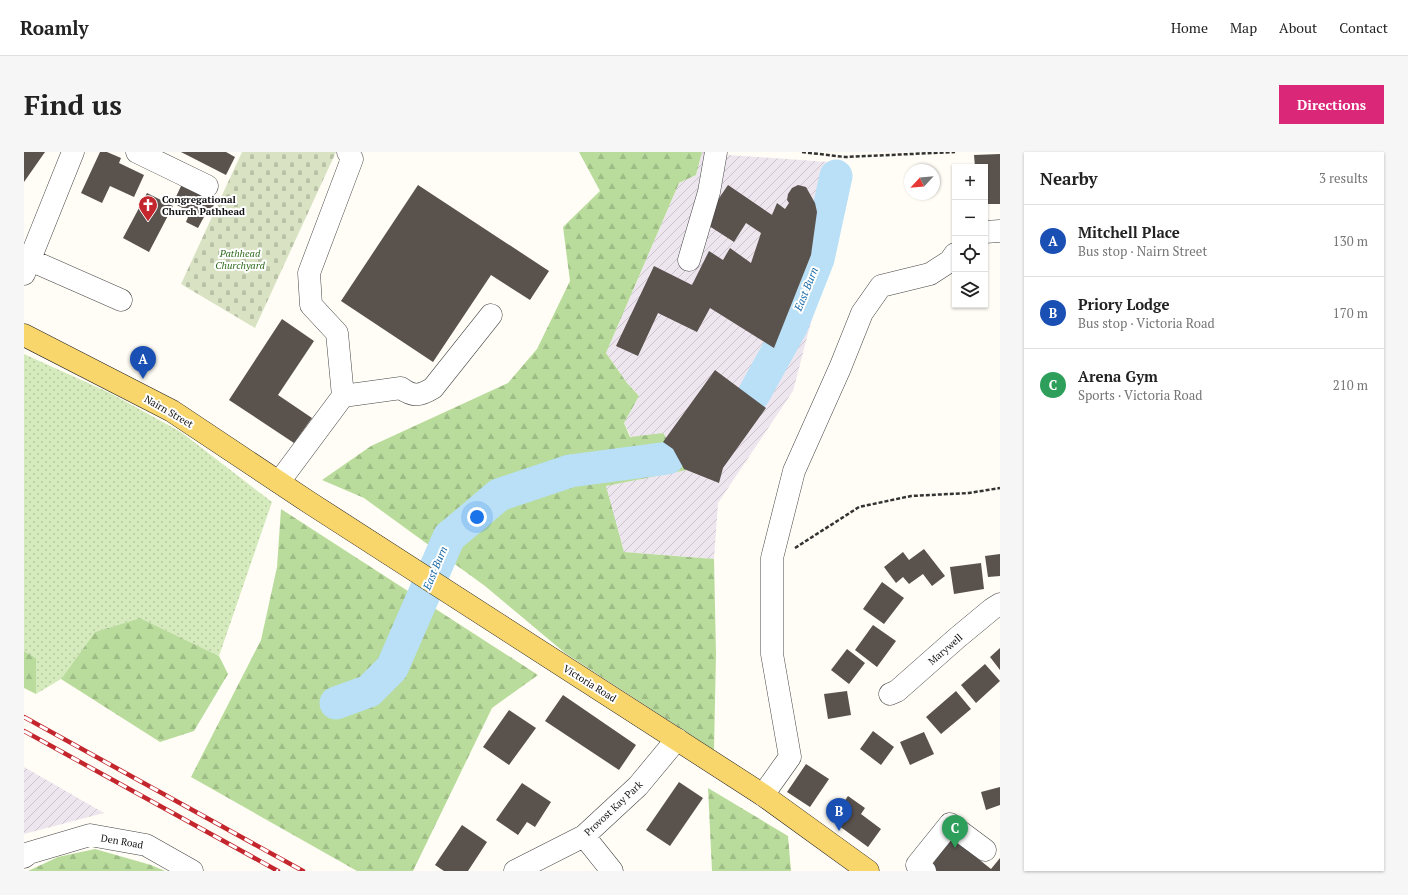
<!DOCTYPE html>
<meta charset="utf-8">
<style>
body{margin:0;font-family:"PT Serif",serif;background:#f6f6f6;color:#222}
.controls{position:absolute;right:12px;top:12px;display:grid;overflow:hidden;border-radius:0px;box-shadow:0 1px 3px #0004}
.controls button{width:36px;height:36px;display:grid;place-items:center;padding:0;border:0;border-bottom:1px solid #e0e0e0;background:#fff;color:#222;font:20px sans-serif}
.compass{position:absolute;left:880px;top:12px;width:36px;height:36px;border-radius:50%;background:#fff;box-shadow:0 1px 3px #0004;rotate:244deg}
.you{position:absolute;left:453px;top:365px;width:14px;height:14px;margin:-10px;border:3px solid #fff;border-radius:50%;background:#1a73e8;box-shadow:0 0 0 6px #1a73e833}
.badge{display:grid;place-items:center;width:26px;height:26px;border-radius:50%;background:#db2777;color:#fff;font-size:13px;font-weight:700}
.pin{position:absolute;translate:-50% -33px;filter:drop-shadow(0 1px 2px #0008)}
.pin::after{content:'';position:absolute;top:21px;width:14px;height:12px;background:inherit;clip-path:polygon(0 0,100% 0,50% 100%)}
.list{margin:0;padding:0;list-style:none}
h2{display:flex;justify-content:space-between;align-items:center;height:52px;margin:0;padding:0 16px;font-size:17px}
h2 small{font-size:13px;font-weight:400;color:#767676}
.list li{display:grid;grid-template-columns:26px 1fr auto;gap:12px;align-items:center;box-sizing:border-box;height:72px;padding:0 16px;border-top:1px solid #e0e0e0}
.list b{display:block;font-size:15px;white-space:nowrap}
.list p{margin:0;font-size:13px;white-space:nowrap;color:#767676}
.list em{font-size:13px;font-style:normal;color:#767676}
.icon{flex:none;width:22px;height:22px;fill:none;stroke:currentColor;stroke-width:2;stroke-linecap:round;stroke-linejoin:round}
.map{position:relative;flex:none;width:976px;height:719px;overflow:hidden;border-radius:0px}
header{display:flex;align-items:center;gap:24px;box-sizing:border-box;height:56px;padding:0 20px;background:#fff;border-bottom:1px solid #e0e0e0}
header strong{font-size:19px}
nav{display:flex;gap:22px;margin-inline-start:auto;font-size:14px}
.intro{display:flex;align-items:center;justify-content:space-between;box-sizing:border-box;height:96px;padding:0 24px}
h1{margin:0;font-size:28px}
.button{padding:10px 18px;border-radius:0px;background:#db2777;color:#fff;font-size:14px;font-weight:700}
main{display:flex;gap:24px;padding:0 24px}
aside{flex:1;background:#fff;border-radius:0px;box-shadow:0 1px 3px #0004}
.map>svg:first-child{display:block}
</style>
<header>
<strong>Roamly</strong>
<nav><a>Home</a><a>Map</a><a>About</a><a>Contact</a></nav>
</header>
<div class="intro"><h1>Find us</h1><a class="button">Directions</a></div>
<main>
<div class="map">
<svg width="976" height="719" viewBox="0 0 976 719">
<defs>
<pattern id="industrial-furrows" width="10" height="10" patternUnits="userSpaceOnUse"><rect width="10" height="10" fill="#eee6ef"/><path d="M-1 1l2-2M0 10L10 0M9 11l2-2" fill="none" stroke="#cbc4cc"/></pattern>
<pattern id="grass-dots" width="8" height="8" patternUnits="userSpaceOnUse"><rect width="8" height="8" fill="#d5ebbd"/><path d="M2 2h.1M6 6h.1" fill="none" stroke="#b6c8a1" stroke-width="1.8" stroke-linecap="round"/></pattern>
<pattern id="forest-firs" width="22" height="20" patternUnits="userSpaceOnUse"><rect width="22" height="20" fill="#b9dc9c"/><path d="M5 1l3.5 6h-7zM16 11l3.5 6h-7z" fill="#9ebc85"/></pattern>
<pattern id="cemetery-stones" width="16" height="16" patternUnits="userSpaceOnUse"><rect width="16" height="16" fill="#d9e3c4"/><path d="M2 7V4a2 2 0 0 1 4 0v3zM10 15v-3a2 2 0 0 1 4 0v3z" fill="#b9c2a7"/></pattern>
</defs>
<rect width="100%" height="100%" fill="#fffdf5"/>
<!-- industrial -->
<path fill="url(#industrial-furrows)" d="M678 0H697L705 3 819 11 802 113 769 239 694 351 690 407 600 400 581 334 663 318 607 285 600 271 615 244 603 231 582 201 655 31 672 23Z
M0 615 80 661 0 682Z"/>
<!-- grass -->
<path fill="url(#grass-dots)" d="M0 202 86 241 157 280 248 350 195 504 116 466 71 480 37 527 12 542V506L0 499Z"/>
<!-- forest -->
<path fill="url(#forest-firs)" d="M555 0H678L672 23 655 31 582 201 603 231 615 244 600 271 606 285 639 281 663 318 582 334 600 400 690 407 692 502 690 598 541 501 461 434 340 346 298 328 347 294 484 231 513 197 546 129 539 75 576 39Z
M257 357 514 523 468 556 389 719H333L167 625 237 488 253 415Z
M116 466 195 504 204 522 170 579 136 590 37 527 71 480Z
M0 499 12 506V542L0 536Z
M684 636 764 684 767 719H688Z
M71 697 127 713 141 719H4L34 705Z"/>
<!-- cemetery -->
<path fill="url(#cemetery-stones)" d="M218 0H312L231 176 157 132Z"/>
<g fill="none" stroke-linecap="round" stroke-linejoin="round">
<!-- river -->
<path stroke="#b9e0f7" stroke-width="33" d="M730 242 768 173 794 107 812 24
M312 551 345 539 368 516 425 385 475 343 546 319 644 306"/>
</g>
<!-- building -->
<path fill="#5a524d" d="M0 0H21L0 30Z
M76 0H83L97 6 95 11 120 23 110 45 86 34 78 51 57 41Z
M157 0H202L211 5 202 23Z
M976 2V52H961V15H951L950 3Z
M158 32 192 49 184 64 181 63 174 76 162 70 166 60 149 51Z
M394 33 525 119 506 148 467 123 409 210 317 149Z
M704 33 748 63 753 51 761 57 765 51 763 48 764 42 768 36 774 33 782 35 791 51 793 60 787 103 750 196 686 156 673 180 634 161 614 204 592 194 630 114 668 133 685 99 699 108 706 96 727 111 737 81 722 71 710 90 679 70Z
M123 41 149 54 125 100 99 86Z
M258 167 290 189 254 243 288 266 270 291 205 248Z
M691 218 742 256 699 316 695 331 660 317 649 297 639 290Z
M900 397 921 424 908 434 899 422 885 432 879 425 872 431 860 415 879 400 885 408Z
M976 402V424L964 425 961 404Z
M957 411 960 437 930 442 926 415Z
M858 430 880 446 860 472 839 457Z
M849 473 872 489 853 515 831 498Z
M976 496V518L966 505Z
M823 497 841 511 825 532 807 518Z
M961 512 976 529 952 551 937 533Z
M823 539 827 563 804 567 800 542Z
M932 539 947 557 917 582 902 565Z
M539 543 612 593 595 618 521 569Z
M485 558 512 576 485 613 459 595Z
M849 579 870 595 857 613 836 597Z
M900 580 910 602 886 613 876 590Z
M782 612 805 627 786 655 763 640Z
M655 630 679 646 646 694 622 678Z
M498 631 527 650 511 675 503 670 494 683 472 668Z
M976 635V653L962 658 957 640Z
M824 644 841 656 837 662 857 677 844 695 807 668Z
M438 673 463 690 444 719H420L411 713Z
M928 686 967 717 976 706V719H913L907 714Z"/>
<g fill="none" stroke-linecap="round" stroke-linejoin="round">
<defs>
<path id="minor" d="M113 0 183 34
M961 80 976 79
M6 108 97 148
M665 108 685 40 692 0
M0 122 49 0
M319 244 377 236C389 245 396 244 409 236L467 163
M255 330 319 244 313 181 287 153 285 121 328 7 324 0
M866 542 873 539 933 486 968 457 976 452
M739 643 766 605 748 502V406L770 319 816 216 838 161 857 134 906 122 926 109 931 102
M560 684 588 719
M0 705 5 701 66 683 122 693 168 719
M491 719 560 684 614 634 653 587
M901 719 893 713 926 672 961 698"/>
<path id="major" d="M0 183 148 259 283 349 739 643 844 719"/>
</defs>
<!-- minor casing -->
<use href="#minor" stroke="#444" stroke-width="23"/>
<!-- major casing -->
<use href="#major" stroke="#222" stroke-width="23"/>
<!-- path -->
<path stroke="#333" stroke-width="2.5" stroke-dasharray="4 2" stroke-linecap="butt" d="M778 0 821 5 931 0
M771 396 835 355 887 344 945 341 976 336"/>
<!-- minor -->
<use href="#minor" stroke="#fff" stroke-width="22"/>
<!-- major -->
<use href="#major" stroke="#f9d66b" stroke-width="22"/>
<defs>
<path id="rail" d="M0 565 279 719
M0 579 254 719"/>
</defs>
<!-- rail casing -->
<use href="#rail" stroke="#c4262e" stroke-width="4.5"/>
<!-- rail -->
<use href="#rail" stroke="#fff" stroke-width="3" stroke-dasharray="9" stroke-linecap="butt"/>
</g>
<!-- icons -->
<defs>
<symbol id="church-pin" viewBox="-11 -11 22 30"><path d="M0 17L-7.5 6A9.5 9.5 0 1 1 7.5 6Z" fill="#c4262e" stroke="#fff"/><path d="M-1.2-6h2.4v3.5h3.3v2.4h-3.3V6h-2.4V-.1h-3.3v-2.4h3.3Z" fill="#fff"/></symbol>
</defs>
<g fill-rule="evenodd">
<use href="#church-pin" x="113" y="42" width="22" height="30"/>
</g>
<g text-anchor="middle" stroke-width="4" stroke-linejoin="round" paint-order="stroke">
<!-- poi labels -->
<g font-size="10" font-weight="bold" fill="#111" stroke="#fff" text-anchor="start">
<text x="138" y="51">Congregational<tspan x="138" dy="12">Church Pathhead</tspan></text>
</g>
<!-- park labels -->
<g font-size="10" font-style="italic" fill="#2f6b1f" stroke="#fff">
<text x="216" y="105">Pathhead<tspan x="216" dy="12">Churchyard</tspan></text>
</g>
<!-- street labels -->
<g font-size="10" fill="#111" stroke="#fff">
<text transform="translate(145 259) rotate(30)" y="4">Nairn Street</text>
<text transform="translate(921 497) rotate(-41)" y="4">Marywell</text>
<text transform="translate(566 531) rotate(32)" y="4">Victoria Road</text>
<text transform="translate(589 656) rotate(-43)" y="4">Provost Kay Park</text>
<text transform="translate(98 689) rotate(10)" y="4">Den Road</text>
</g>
<!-- water labels -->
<g font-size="11" font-style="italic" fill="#1768a6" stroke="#fff">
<text transform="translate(782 137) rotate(-68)" y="4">East Burn</text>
<text transform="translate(411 416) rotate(-67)" y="4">East Burn</text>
</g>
</g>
</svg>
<div class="controls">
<button>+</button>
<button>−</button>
<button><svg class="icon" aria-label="locate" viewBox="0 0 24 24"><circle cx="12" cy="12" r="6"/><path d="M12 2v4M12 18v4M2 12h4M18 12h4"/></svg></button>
<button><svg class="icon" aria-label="layers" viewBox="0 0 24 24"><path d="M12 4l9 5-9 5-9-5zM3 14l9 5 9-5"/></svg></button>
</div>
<svg class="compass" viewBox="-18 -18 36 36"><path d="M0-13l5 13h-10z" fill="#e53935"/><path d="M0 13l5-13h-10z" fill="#767676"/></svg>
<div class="you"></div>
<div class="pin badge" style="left:119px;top:227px;background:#1a4fb4">A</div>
<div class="pin badge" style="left:815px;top:679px;background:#1a4fb4">B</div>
<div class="pin badge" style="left:931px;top:696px;background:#2e9e5b">C</div>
</div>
<aside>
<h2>Nearby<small>3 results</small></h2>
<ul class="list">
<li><span class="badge" style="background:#1a4fb4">A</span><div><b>Mitchell Place</b><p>Bus stop · Nairn Street</p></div><em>130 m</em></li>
<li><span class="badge" style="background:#1a4fb4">B</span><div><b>Priory Lodge</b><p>Bus stop · Victoria Road</p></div><em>170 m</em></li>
<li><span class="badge" style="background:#2e9e5b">C</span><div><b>Arena Gym</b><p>Sports · Victoria Road</p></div><em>210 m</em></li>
</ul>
</aside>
</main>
